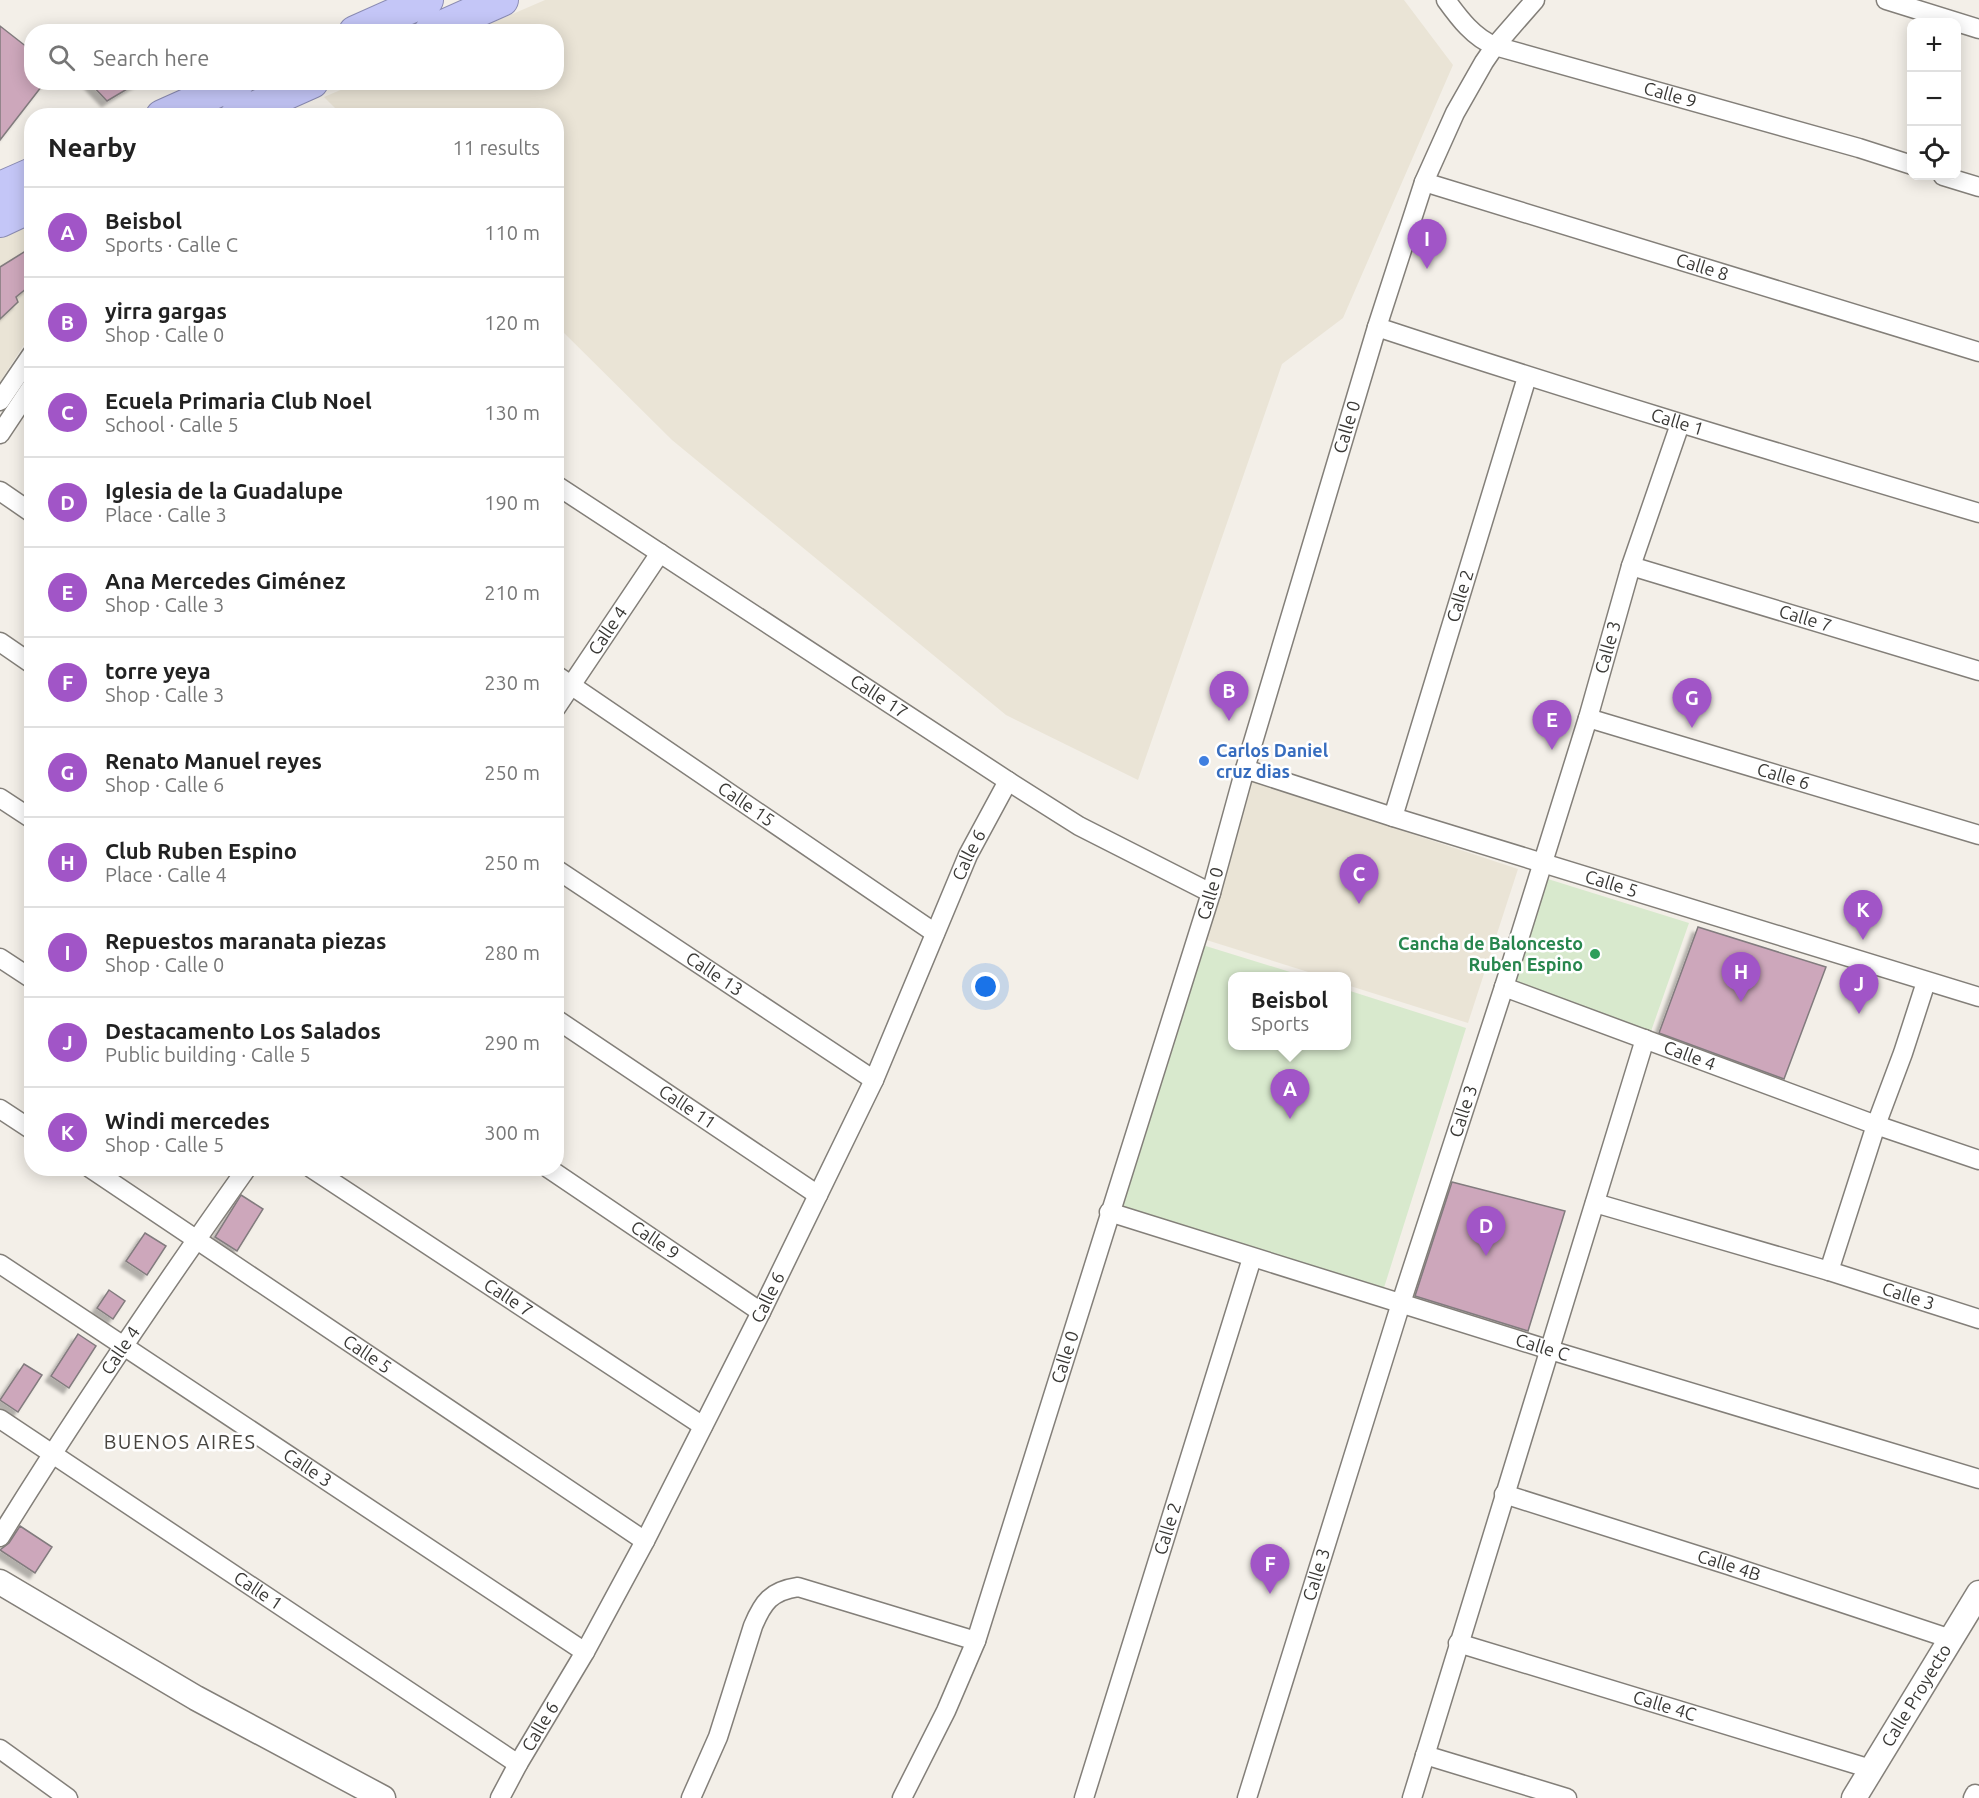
<!DOCTYPE html>
<meta charset="utf-8">
<style>
body{margin:0;font-family:Ubuntu,sans-serif;background:#f6f6f6;color:#222}
.controls{position:absolute;right:18px;top:18px;display:grid;overflow:hidden;border-radius:12px;box-shadow:0 3px 15px #0003}
.controls button{width:54px;height:54px;display:grid;place-items:center;padding:0;border:0;border-bottom:2px solid #e0e0e0;background:#fff;color:#222;font:30px sans-serif}
.you{position:absolute;left:986px;top:987px;width:21px;height:21px;margin:-15px;border:4px solid #fff;border-radius:50%;background:#1a73e8;box-shadow:0 0 0 9px #1a73e833}
.badge{display:grid;place-items:center;width:39px;height:39px;border-radius:50%;background:#a155c7;color:#fff;font-size:20px;font-weight:700}
.pin{position:absolute;translate:-50% -50px;filter:drop-shadow(0 2px 3px #0008)}
.pin::after{content:'';position:absolute;top:32px;width:21px;height:18px;background:inherit;clip-path:polygon(0 0,100% 0,50% 100%)}
.popup{position:absolute;left:1228px;top:972px;width:123px;height:78px;box-sizing:border-box;display:grid;place-content:center;border-radius:12px;background:#fff;filter:drop-shadow(0 2px 4px #0005);font-size:20px;white-space:nowrap;color:#767676}
.popup b{font-size:22px;color:#222}
.popup::after{content:'';position:absolute;left:50%;top:100%;margin-left:-12px;border:12px solid transparent;border-top-color:#fff}
.list{margin:0;padding:0;list-style:none}
h2{display:flex;justify-content:space-between;align-items:center;height:78px;margin:0;padding:0 24px;font-size:26px}
h2 small{font-size:20px;font-weight:400;color:#767676}
.list li{display:grid;grid-template-columns:39px 1fr auto;gap:18px;align-items:center;box-sizing:border-box;height:90px;padding:0 24px;border-top:2px solid #e0e0e0}
.list b{display:block;font-size:22px;white-space:nowrap}
.list p{margin:0;font-size:20px;white-space:nowrap;color:#767676}
.list em{font-size:20px;font-style:normal;color:#767676}
.icon{flex:none;width:33px;height:33px;fill:none;stroke:currentColor;stroke-width:2;stroke-linecap:round;stroke-linejoin:round}
.map{position:relative;flex:none;width:1979px;height:1798px;overflow:hidden}
.search{position:absolute;background:#fff;box-shadow:0 3px 15px #0003;left:24px;top:24px;width:540px;height:66px;display:flex;align-items:center;gap:15px;box-sizing:border-box;padding:0 21px;border-radius:24px;color:#767676;font-size:22px}
.panel{position:absolute;background:#fff;box-shadow:0 3px 15px #0003;left:24px;top:108px;width:540px;height:1068px;border-radius:24px}
.map>svg:first-child{display:block}
</style>
<div class="map">
<svg width="1979" height="1798" viewBox="0 0 1979 1798">
<defs>
<filter id="shadow"><feDropShadow dx="-5.5" dy="5.5" stdDeviation="1.5" flood-color="#0004"/></filter>
</defs>
<rect width="100%" height="100%" fill="#f3efe8"/>
<!-- built -->
<path fill="#eae4d6" d="M545 0H1404L1453 65 1343 318 1282 364 1138 780 1006 715 672 440 557 326 556 116 342 115 324 97 357 83 556 82V32L473 31Z
M31 221V334L0 382V236Z
M1249 780 1518 869 1468 1023 1347 985V976H1321L1200 938Z"/>
<!-- green -->
<path fill="#d8e9cd" d="M1535 875 1689 923 1649 1037 1501 984Z
M1196 943 1303 976H1233V1046H1347V990L1466 1028 1382 1294 1116 1210Z"/>
<!-- building -->
<path fill="#cda7bb" stroke="#827b7e" stroke-width="1.5" filter="url(#shadow)" d="M0 26 32 51V82H45L0 140Z
M89 82H139L107 101Z
M32 247V284L16 297 18 302 0 319V267Z
M1698 927 1826 967 1784 1079 1659 1033Z
M1452 1182 1565 1211 1528 1331 1415 1296Z
M241 1195 263 1209 237 1251 215 1237Z
M145 1233 166 1246 147 1275 126 1261Z
M109 1290 125 1301 113 1319 97 1308Z
M78 1334 96 1346 69 1388 51 1376Z
M24 1364 42 1375 18 1412 0 1400Z
M20 1526 52 1547 35 1573 0 1550 9 1543Z"/>
<g fill="none" stroke-linecap="round" stroke-linejoin="round">
<defs>
<g id="minor">
<path id="s1" d="M1446 0C1459 18 1474 38 1495 46L1859 148 1912 165"/>
<path d="M1886 0 1979 29"/>
<path d="M1943 176 1979 187"/>
<path id="s2" d="M1424 182 1979 352"/>
<path id="s3" d="M1377 327C1577 393 1778 453 1979 513"/>
<path d="M0 401 32 354"/>
<path d="M0 434 32 386"/>
<path id="s4" d="M556 485 1008 781 1079 826 1211 893"/>
<path d="M0 491 32 513"/>
<path id="s5" d="M1631 566 1979 671"/>
<path d="M0 642 32 664"/>
<path id="s6" d="M556 675 935 933"/>
<path id="s7" d="M556 708 660 553"/>
<path id="s8" d="M1588 718 1979 835"/>
<path id="s9" d="M1245 769 1393 817 1979 997"/>
<path d="M0 798 32 819"/>
<path id="s10" d="M1393 817 1527 377"/>
<path id="s11" d="M556 869 874 1080"/>
<path d="M0 958 32 979"/>
<path id="s12" d="M1504 987 1876 1125 1979 1160"/>
<path id="s13" d="M556 1019 818 1195"/>
<path d="M0 1109 32 1130"/>
<path id="s14" d="M90 1168 645 1541"/>
<path id="s15" d="M311 1168 703 1426"/>
<path id="s16" d="M548 1168 761 1312"/>
<path id="s17" d="M1595 1203 1829 1271 1979 1319"/>
<path id="s18" d="M1109 1212 1550 1350 1979 1479"/>
<path id="s19" d="M0 1264 585 1652"/>
<path d="M1829 1271 1876 1125 1903 1053 1926 982"/>
<path id="s20" d="M0 1419 518 1764"/>
<path id="s21" d="M1504 1494 1728 1565 1951 1639"/>
<path id="s22" d="M0 1537C78 1411 161 1289 247 1168"/>
<path id="s23" d="M1458 1643 1871 1769"/>
<path d="M0 1749 68 1798"/>
<path d="M1425 1755 1567 1798"/>
<path id="s24" d="M500 1798 518 1764 585 1652 645 1541 761 1312 874 1080 968 855 1008 781"/>
<path d="M691 1798 718 1737 753 1626C763 1602 771 1591 798 1587L976 1641"/>
<path id="s25" d="M902 1798 946 1711 976 1641 1211 893 1245 769 1377 327 1424 182 1455 113 1484 62 1495 46 1535 0"/>
<path id="s26" d="M1084 1798 1252 1258"/>
<path id="s27" d="M1247 1798 1401 1303 1504 987 1588 718 1631 566 1680 424"/>
<path d="M1412 1798 1645 1039"/>
<path d="M1973 1798 1975 1794"/>
</g>
<g id="tertiary">
<path d="M0 1582 196 1698 383 1798"/>
<path id="s28" d="M1854 1798 1979 1593"/>
</g>
<path id="trunk" d="M355 32 427 0
M430 32 502 0
M162 116 238 82
M236 116 312 82
M0 188 32 174
M0 221 32 206"/>
</defs>
<!-- minor casing -->
<use href="#minor" stroke="#837f79" stroke-width="21"/>
<!-- tertiary casing -->
<use href="#tertiary" stroke="#837f79" stroke-width="27"/>
<!-- trunk casing -->
<use href="#trunk" stroke="#8a8bb2" stroke-width="34"/>
<!-- minor -->
<use href="#minor" stroke="#fff" stroke-width="18"/>
<!-- tertiary -->
<use href="#tertiary" stroke="#fff" stroke-width="24"/>
<!-- trunk -->
<use href="#trunk" stroke="#c4c6f7" stroke-width="32"/>
</g>
<!-- markers -->
<circle fill="#3f7fe0" stroke="#fff" stroke-width="2" cx="1204" cy="761" r="6"/>
<circle fill="#2e9e5b" stroke="#fff" stroke-width="2" cx="1595" cy="954" r="6"/>
<g text-anchor="middle" stroke-width="5" stroke-linejoin="round" paint-order="stroke">
<!-- street labels -->
<g font-size="18" fill="#393835" stroke="#fff">
<text dy="6" stroke="none"><textPath href="#s1" startOffset="250">Calle 9</textPath></text>
<text dy="6" stroke="none"><textPath href="#s2" startOffset="291">Calle 8</textPath></text>
<text dy="6" stroke="none"><textPath href="#s3" startOffset="315">Calle 1</textPath></text>
<text dy="6" stroke="none"><textPath href="#s25" startOffset="1443">Calle 0</textPath></text>
<text dy="6" stroke="none"><textPath href="#s10" startOffset="231">Calle 2</textPath></text>
<text dy="6" stroke="none"><textPath href="#s5" startOffset="182">Calle 7</textPath></text>
<text dy="6" stroke="none"><textPath href="#s7" startOffset="93">Calle 4</textPath></text>
<text dy="6" stroke="none"><textPath href="#s27" startOffset="1206">Calle 3</textPath></text>
<text dy="6" stroke="none"><textPath href="#s4" startOffset="386">Calle 17</textPath></text>
<text dy="6" stroke="none"><textPath href="#s8" startOffset="204">Calle 6</textPath></text>
<text dy="6" stroke="none"><textPath href="#s6" startOffset="230">Calle 15</textPath></text>
<text dy="6" stroke="none"><textPath href="#s24" startOffset="1054">Calle 6</textPath></text>
<text dy="6" stroke="none"><textPath href="#s9" startOffset="384">Calle 5</textPath></text>
<text dy="6" stroke="none"><textPath href="#s25" startOffset="957">Calle 0</textPath></text>
<text dy="6" stroke="none"><textPath href="#s11" startOffset="190">Calle 13</textPath></text>
<text dy="6" stroke="none"><textPath href="#s12" startOffset="198">Calle 4</textPath></text>
<text dy="6" stroke="none"><textPath href="#s13" startOffset="158">Calle 11</textPath></text>
<text dy="6" stroke="none"><textPath href="#s27" startOffset="720">Calle 3</textPath></text>
<text dy="6" stroke="none"><textPath href="#s16" startOffset="129">Calle 9</textPath></text>
<text dy="6" stroke="none"><textPath href="#s15" startOffset="236">Calle 7</textPath></text>
<text dy="6" stroke="none"><textPath href="#s24" startOffset="568">Calle 6</textPath></text>
<text dy="6" stroke="none"><textPath href="#s17" startOffset="327">Calle 3</textPath></text>
<text dy="6" stroke="none"><textPath href="#s18" startOffset="454">Calle C</textPath></text>
<text dy="6" stroke="none"><textPath href="#s22" startOffset="222">Calle 4</textPath></text>
<text dy="6" stroke="none"><textPath href="#s14" startOffset="334">Calle 5</textPath></text>
<text dy="6" stroke="none"><textPath href="#s25" startOffset="471">Calle 0</textPath></text>
<text dy="6" stroke="none"><textPath href="#s19" startOffset="369">Calle 3</textPath></text>
<text dy="6" stroke="none"><textPath href="#s26" startOffset="282">Calle 2</textPath></text>
<text dy="6" stroke="none"><textPath href="#s21" startOffset="236">Calle 4B</textPath></text>
<text dy="6" stroke="none"><textPath href="#s27" startOffset="234">Calle 3</textPath></text>
<text dy="6" stroke="none"><textPath href="#s20" startOffset="310">Calle 1</textPath></text>
<text dy="6" stroke="none"><textPath href="#s28" startOffset="120">Calle Proyecto</textPath></text>
<text dy="6" stroke="none"><textPath href="#s23" startOffset="216">Calle 4C</textPath></text>
<text dy="6" stroke="none"><textPath href="#s24" startOffset="82">Calle 6</textPath></text>
</g>
<!-- shop labels -->
<g font-size="18" font-weight="bold" fill="#366cbe" stroke="#fff" text-anchor="start">
<text x="1216" y="757">Carlos Daniel<tspan x="1216" dy="21">cruz dias</tspan></text>
</g>
<!-- leisure labels -->
<g font-size="18" font-weight="bold" fill="#27864d" stroke="#fff" text-anchor="end">
<text x="1583" y="950">Cancha de Baloncesto<tspan x="1583" dy="21">Ruben Espino</tspan></text>
</g>
<!-- neighbourhood labels -->
<g font-size="20" letter-spacing="1.5" fill="#47443f" stroke="#fff">
<text x="180" y="1449">BUENOS AIRES</text>
</g>
</g>
</svg>
<div class="controls">
<button>+</button>
<button>−</button>
<button><svg class="icon" aria-label="locate" viewBox="0 0 24 24"><circle cx="12" cy="12" r="6"/><path d="M12 2v4M12 18v4M2 12h4M18 12h4"/></svg></button>
</div>
<div class="you"></div>
<div class="pin badge" style="left:1290px;top:1119px">A</div>
<div class="popup"><b>Beisbol</b>Sports</div>
<div class="pin badge" style="left:1229px;top:721px">B</div>
<div class="pin badge" style="left:1359px;top:904px">C</div>
<div class="pin badge" style="left:1486px;top:1256px">D</div>
<div class="pin badge" style="left:1552px;top:750px">E</div>
<div class="pin badge" style="left:1270px;top:1594px">F</div>
<div class="pin badge" style="left:1692px;top:728px">G</div>
<div class="pin badge" style="left:1741px;top:1002px">H</div>
<div class="pin badge" style="left:1427px;top:269px">I</div>
<div class="pin badge" style="left:1859px;top:1014px">J</div>
<div class="pin badge" style="left:1863px;top:940px">K</div>
<div class="search"><svg class="icon" aria-label="search" viewBox="0 0 24 24"><circle cx="10" cy="10" r="6"/><path d="M15 15l6 6"/></svg>Search here</div>
<section class="panel">
<h2>Nearby<small>11 results</small></h2>
<ul class="list">
<li><span class="badge">A</span><div><b>Beisbol</b><p>Sports · Calle C</p></div><em>110 m</em></li>
<li><span class="badge">B</span><div><b>yirra gargas</b><p>Shop · Calle 0</p></div><em>120 m</em></li>
<li><span class="badge">C</span><div><b>Ecuela Primaria Club Noel</b><p>School · Calle 5</p></div><em>130 m</em></li>
<li><span class="badge">D</span><div><b>Iglesia de la Guadalupe</b><p>Place · Calle 3</p></div><em>190 m</em></li>
<li><span class="badge">E</span><div><b>Ana Mercedes Giménez</b><p>Shop · Calle 3</p></div><em>210 m</em></li>
<li><span class="badge">F</span><div><b>torre yeya</b><p>Shop · Calle 3</p></div><em>230 m</em></li>
<li><span class="badge">G</span><div><b>Renato Manuel reyes</b><p>Shop · Calle 6</p></div><em>250 m</em></li>
<li><span class="badge">H</span><div><b>Club Ruben Espino</b><p>Place · Calle 4</p></div><em>250 m</em></li>
<li><span class="badge">I</span><div><b>Repuestos maranata piezas</b><p>Shop · Calle 0</p></div><em>280 m</em></li>
<li><span class="badge">J</span><div><b>Destacamento Los Salados</b><p>Public building · Calle 5</p></div><em>290 m</em></li>
<li><span class="badge">K</span><div><b>Windi mercedes</b><p>Shop · Calle 5</p></div><em>300 m</em></li>
</ul>
</section>
</div>
